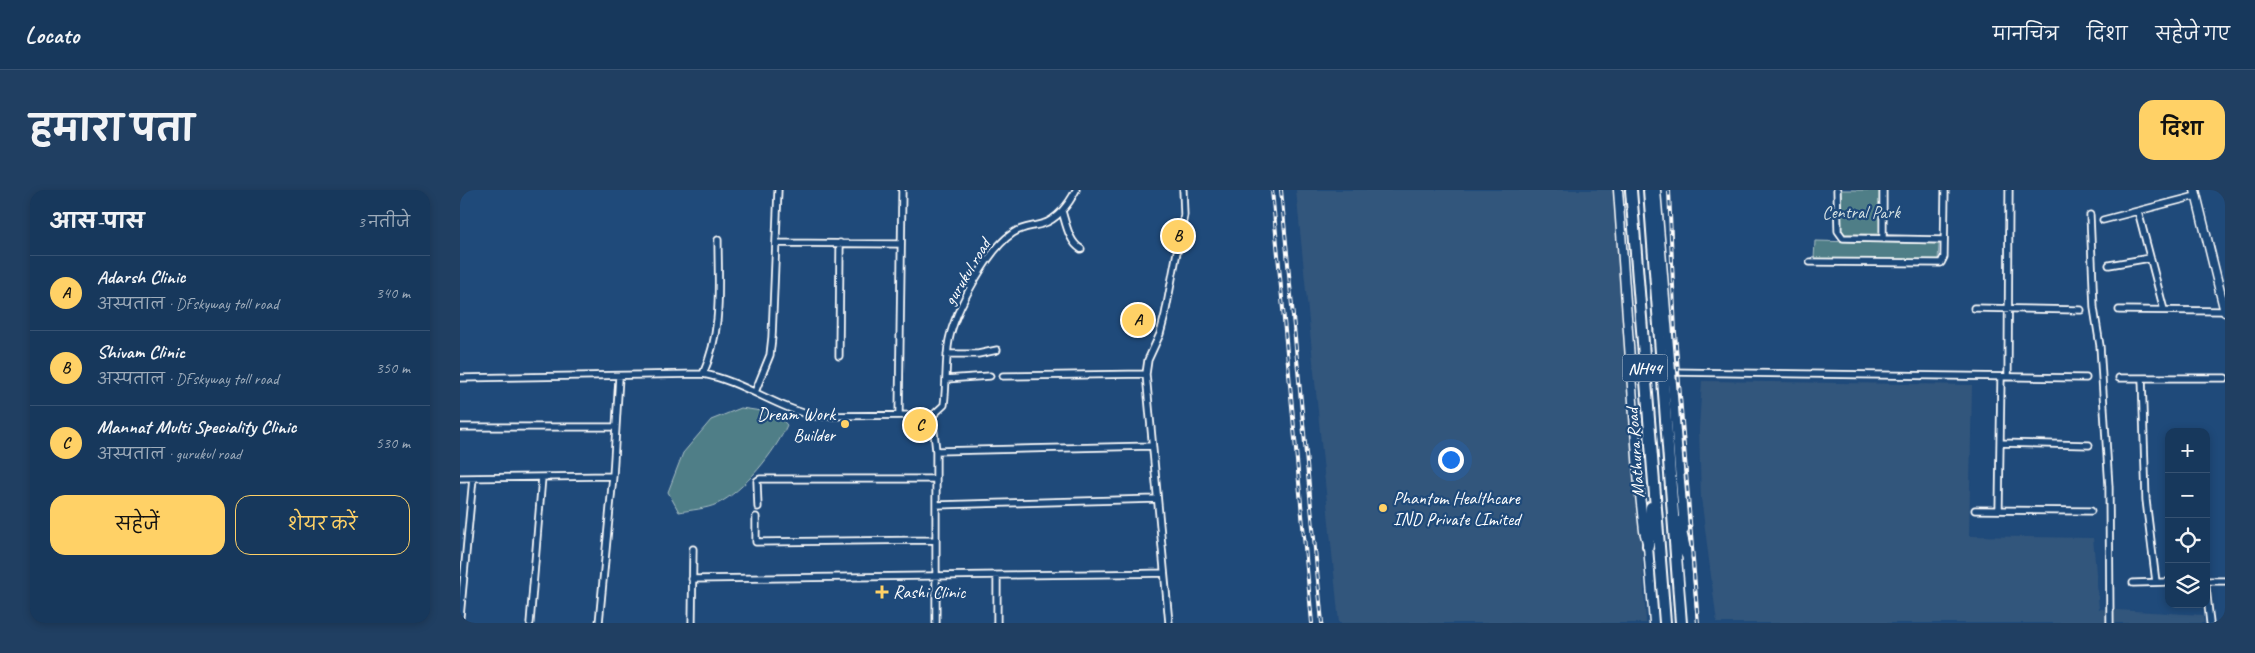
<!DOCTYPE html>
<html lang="hi">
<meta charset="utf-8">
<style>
body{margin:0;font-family:Caveat,"Playpen Sans Deva",sans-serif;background:#203f62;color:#f1f3f6}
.controls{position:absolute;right:15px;bottom:15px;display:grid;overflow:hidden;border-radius:10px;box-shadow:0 2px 8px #0003}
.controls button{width:45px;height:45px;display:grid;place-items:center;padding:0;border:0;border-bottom:1px solid #365272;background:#17385c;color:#f1f3f6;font:25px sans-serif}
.you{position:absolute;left:990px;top:269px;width:18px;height:18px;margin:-12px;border:4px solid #fff;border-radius:50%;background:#1a73e8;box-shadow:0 0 0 8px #1a73e833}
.badge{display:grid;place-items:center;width:32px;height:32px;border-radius:50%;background:#ffd166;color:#111;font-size:16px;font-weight:700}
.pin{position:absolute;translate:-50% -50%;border:2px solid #fff;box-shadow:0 1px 5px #0006}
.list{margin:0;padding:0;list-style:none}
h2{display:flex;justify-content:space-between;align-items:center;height:65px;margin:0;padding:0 20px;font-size:21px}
h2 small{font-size:16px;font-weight:400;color:#9eacbb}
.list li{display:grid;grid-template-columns:32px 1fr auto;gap:15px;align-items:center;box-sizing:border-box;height:75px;padding:0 20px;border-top:1px solid #365272}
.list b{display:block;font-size:19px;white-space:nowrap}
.list p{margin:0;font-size:16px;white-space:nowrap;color:#9eacbb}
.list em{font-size:16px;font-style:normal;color:#9eacbb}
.actions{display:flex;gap:10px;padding:15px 20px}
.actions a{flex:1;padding:11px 0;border:1px solid #ffd166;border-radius:15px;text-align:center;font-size:18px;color:#ffd166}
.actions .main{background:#ffd166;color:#111}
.icon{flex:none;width:28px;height:28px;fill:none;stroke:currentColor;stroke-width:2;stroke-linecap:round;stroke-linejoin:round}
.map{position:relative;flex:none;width:1765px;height:433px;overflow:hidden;border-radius:15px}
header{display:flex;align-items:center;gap:30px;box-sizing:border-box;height:70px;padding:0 25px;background:#17385c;border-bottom:1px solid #365272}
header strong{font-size:24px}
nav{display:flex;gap:28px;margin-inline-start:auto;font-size:18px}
.intro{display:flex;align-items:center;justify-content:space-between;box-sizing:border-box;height:120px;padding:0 30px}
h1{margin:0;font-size:35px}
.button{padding:12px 22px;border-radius:15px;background:#ffd166;color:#111;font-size:18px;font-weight:700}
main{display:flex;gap:30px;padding:0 30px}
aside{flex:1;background:#17385c;border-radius:15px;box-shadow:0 2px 8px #0003}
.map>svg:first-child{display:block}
</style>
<header>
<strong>Locato</strong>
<nav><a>मानचित्र</a><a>दिशा</a><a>सहेजे गए</a></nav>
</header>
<div class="intro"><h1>हमारा पता</h1><a class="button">दिशा</a></div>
<main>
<aside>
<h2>आस-पास<small>3 नतीजे</small></h2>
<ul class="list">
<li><span class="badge">A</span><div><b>Adarsh Clinic</b><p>अस्पताल · DFskyway toll road</p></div><em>340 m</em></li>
<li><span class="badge">B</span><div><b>Shivam Clinic</b><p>अस्पताल · DFskyway toll road</p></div><em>350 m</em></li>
<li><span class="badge">C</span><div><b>Mannat Multi Speciality Clinic</b><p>अस्पताल · gurukul road</p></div><em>530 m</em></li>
</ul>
<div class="actions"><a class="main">सहेजें</a><a>शेयर करें</a></div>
</aside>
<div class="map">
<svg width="1765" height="433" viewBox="0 0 1765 433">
<rect width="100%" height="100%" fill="#1f4a7a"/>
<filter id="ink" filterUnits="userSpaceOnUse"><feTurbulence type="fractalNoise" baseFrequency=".02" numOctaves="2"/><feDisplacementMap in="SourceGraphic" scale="10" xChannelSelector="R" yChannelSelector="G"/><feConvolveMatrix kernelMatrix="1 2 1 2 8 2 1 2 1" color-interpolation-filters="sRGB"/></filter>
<g filter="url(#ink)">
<!-- built -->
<path fill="#33567c" d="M836 0H1162L1186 433H879Z
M1242 191 1512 195 1509 346 1633 348 1639 419 1743 425 1744 433H1257L1241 307 1239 239Z"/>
<!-- green -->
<path fill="#507e87" stroke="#a8bec3" d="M1381 0H1420V44H1382Z
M1355 51 1479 54 1478 70 1354 69Z
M281 218 316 223 327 235C316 261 283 302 257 314 246 319 231 320 219 322L208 302 223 263 251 230Z"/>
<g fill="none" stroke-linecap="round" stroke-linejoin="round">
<defs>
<path id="street" d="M1377 0 1378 41 1383 48 1484 50
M1423 0V49
M602 21C606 34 609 52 621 59
M1678 21 1704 120
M1630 25 1634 118 1640 156 1649 297 1650 433
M1643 30 1736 6
M316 53 441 54
M1350 72 1481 73 1484 67 1485 0
M1649 75 1690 68
M1514 118 1621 120
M1659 120 1765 121
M487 164H518L537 160
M379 166 380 53
M1210 182 1626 188
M243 184C263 139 258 98 258 50
M543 186 686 184
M1548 187 1549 0
M0 188 243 184C283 191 316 218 355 226L468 225 473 232 476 261V433
M1659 188H1765
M1682 188 1686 310 1696 392
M486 189 530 186
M295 202 310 165 312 147 318 0
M439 224 442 0
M471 227 484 215C487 193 485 171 489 150 495 121 528 59 553 43 562 37 571 37 582 34 597 30 609 14 616 0
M0 237H156
M1540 253 1629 255
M476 261 692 256
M0 288 153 286
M476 315 697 309
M298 317 297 291 300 289H476
M1515 320 1631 321
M1539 320 1541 187
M296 327V352L476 350
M232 389C390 386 547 386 704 383
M1746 391H1765
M1673 393 1709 392
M1746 397 1750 433
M0 427 13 288
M70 433 82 287
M139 433 153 286 159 187
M232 433 233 359
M537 433V386
M709 433 686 184 688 170 700 144 705 125 724 25 723 0"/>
<path id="secondary" d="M1158 0 1179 296 1184 341 1188 356 1194 433
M1196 0 1224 339
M1735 0 1765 122
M1226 360 1232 433"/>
<path id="highway" d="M1171 0 1205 433
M1189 0 1221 433
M1219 332 1226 364
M1188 356 1191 317"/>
</defs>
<!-- street casing -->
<use href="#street" stroke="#fff" stroke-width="9"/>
<!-- secondary casing -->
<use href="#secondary" stroke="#fff" stroke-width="11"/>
<!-- highway casing -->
<use href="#highway" stroke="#fff" stroke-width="14"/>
<!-- street -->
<use href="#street" stroke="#1f4a7a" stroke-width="5.5"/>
<!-- secondary -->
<use href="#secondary" stroke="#1f4a7a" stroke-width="8"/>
<!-- highway -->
<use href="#highway" stroke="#1f4a7a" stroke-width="10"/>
<defs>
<path id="rail" d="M812 0 852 433
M821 0 862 433
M1209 0 1215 143 1238 433"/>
</defs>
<!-- rail casing -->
<use href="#rail" stroke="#fff" stroke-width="4"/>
<!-- rail -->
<use href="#rail" stroke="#1f4a7a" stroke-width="2" stroke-dasharray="5.5" stroke-linecap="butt"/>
</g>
</g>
<!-- markers -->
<g fill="#ffd166" stroke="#1f4a7a" stroke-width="2">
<circle cx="385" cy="234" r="5"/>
<circle cx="923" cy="318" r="5"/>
<path d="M419.5 394.5h5v5h5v5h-5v5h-5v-5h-5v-5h5z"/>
</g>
<g text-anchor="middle" stroke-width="4.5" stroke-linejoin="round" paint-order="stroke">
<!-- shield labels -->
<rect fill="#1f4a7a" stroke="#bcc9d7" stroke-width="1" x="1162.5" y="164.5" width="45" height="27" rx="4"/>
<g font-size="16" font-weight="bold" fill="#fff">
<text x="1185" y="184">NH44</text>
</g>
<!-- park labels -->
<g font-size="18" fill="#d3dfe1" stroke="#1f4a7a">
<text x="1401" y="28">Central Park</text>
</g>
<!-- street labels -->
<g font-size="18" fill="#fff" stroke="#1f4a7a">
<text transform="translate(507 82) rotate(-59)" y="6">gurukul road</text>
<text transform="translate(1175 263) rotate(-94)" y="6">Mathura Road</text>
</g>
<!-- poi labels -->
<g font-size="18" fill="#fff" stroke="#1f4a7a" text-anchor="start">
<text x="375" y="230" text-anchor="end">Dream Work<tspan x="375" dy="21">Builder</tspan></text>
<text x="933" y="314">Phantom Healthcare<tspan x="933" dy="21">IND Private LImited</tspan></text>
<text x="433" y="408">Rashi Clinic</text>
</g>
</g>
</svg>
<div class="controls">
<button>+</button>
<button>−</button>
<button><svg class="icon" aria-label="locate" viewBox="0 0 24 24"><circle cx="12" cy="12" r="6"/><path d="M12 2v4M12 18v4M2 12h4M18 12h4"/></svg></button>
<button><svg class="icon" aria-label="layers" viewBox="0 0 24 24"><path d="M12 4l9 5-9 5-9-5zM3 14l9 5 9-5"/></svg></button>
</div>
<div class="you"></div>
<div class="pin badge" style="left:678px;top:130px">A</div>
<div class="pin badge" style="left:718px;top:46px">B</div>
<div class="pin badge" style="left:460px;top:235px">C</div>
</div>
</main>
